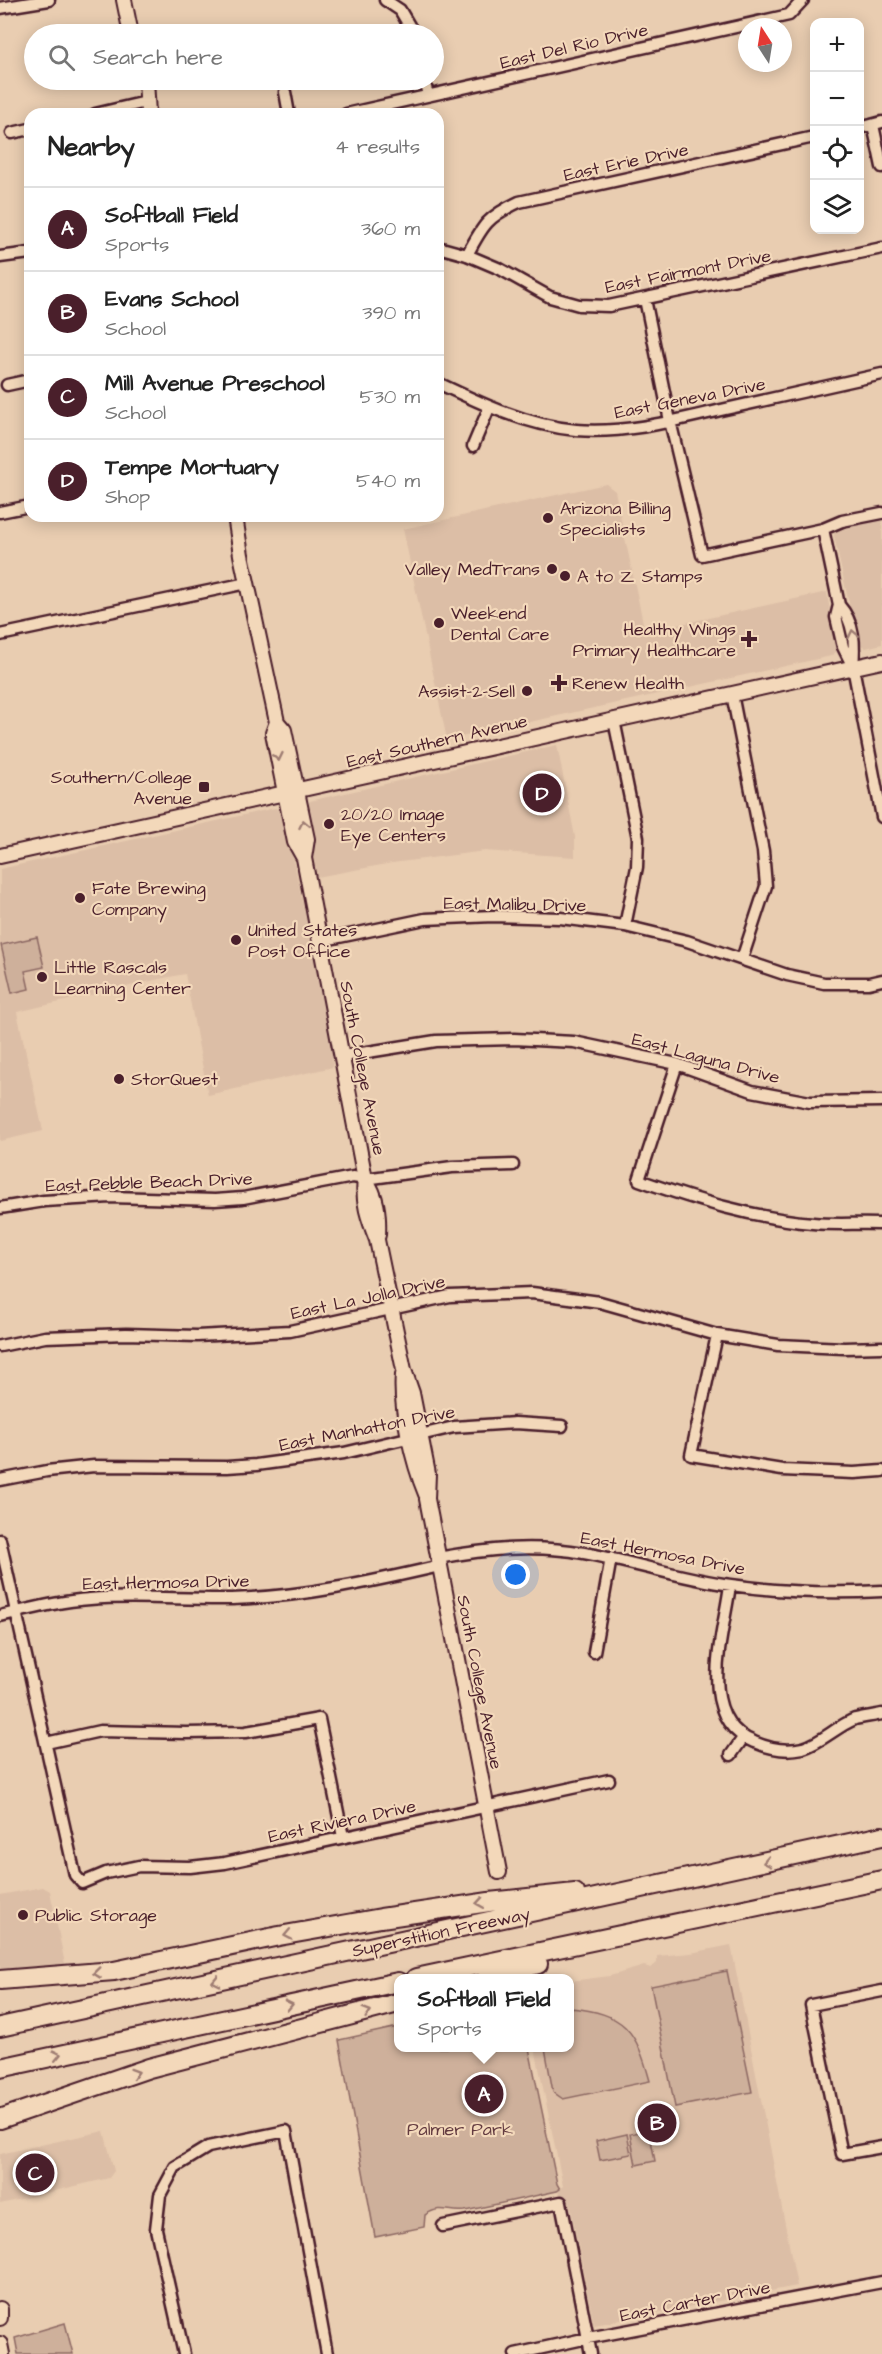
<!DOCTYPE html>
<meta charset="utf-8">
<style>
body{margin:0;font-family:"Architects Daughter",sans-serif;background:#f2f2f2;color:#222}
.controls{position:absolute;right:18px;top:18px;display:grid;overflow:hidden;border-radius:12px;box-shadow:0 3px 15px #0003}
.controls button{width:54px;height:54px;display:grid;place-items:center;padding:0;border:0;border-bottom:2px solid #e0e0e0;background:#fff;color:#222;font:30px sans-serif}
.compass{position:absolute;left:738px;top:18px;width:54px;height:54px;border-radius:50%;background:#fff;box-shadow:0 3px 15px #0003;rotate:348deg}
.you{position:absolute;left:516px;top:1575px;width:21px;height:21px;margin:-15px;border:4px solid #fff;border-radius:50%;background:#1a73e8;box-shadow:0 0 0 9px #1a73e833}
.badge{display:grid;place-items:center;width:39px;height:39px;border-radius:50%;background:#4a1f2b;color:#fff;font-size:20px;font-weight:700}
.pin{position:absolute;translate:-50% -50%;border:3px solid #fff;box-shadow:0 2px 6px #0006}
.popup{position:absolute;left:394px;top:1974px;width:180px;height:78px;box-sizing:border-box;display:grid;place-content:center;border-radius:12px;background:#fff;filter:drop-shadow(0 2px 4px #0005);font-size:20px;white-space:nowrap;color:#767676}
.popup b{font-size:22px;color:#222}
.popup::after{content:'';position:absolute;left:50%;top:100%;margin-left:-12px;border:12px solid transparent;border-top-color:#fff}
.list{margin:0;padding:0;list-style:none}
h2{display:flex;justify-content:space-between;align-items:center;height:78px;margin:0;padding:0 24px;font-size:26px}
h2 small{font-size:20px;font-weight:400;color:#767676}
.list li{display:grid;grid-template-columns:39px 1fr auto;gap:18px;align-items:center;box-sizing:border-box;height:84px;padding:0 24px;border-top:2px solid #e0e0e0}
.list b{display:block;font-size:22px;white-space:nowrap}
.list p{margin:0;font-size:20px;white-space:nowrap;color:#767676}
.list em{font-size:20px;font-style:normal;color:#767676}
.icon{flex:none;width:33px;height:33px;fill:none;stroke:currentColor;stroke-width:2;stroke-linecap:round;stroke-linejoin:round}
.map{position:relative;flex:none;width:882px;height:2354px;overflow:hidden}
.search{position:absolute;background:#fff;box-shadow:0 3px 15px #0003;left:24px;top:24px;width:420px;height:66px;display:flex;align-items:center;gap:15px;box-sizing:border-box;padding:0 21px;border-radius:33px;color:#767676;font-size:22px}
.panel{position:absolute;background:#fff;box-shadow:0 3px 15px #0003;left:24px;top:108px;width:420px;height:414px;border-radius:18px}
.map>svg:first-child{display:block}
</style>
<div class="map">
<svg width="882" height="2354" viewBox="0 0 882 2354">
<rect width="100%" height="100%" fill="#e9cdb1"/>
<filter id="ink" filterUnits="userSpaceOnUse"><feTurbulence type="fractalNoise" baseFrequency=".0167" numOctaves="2"/><feDisplacementMap in="SourceGraphic" scale="12" xChannelSelector="R" yChannelSelector="G"/><feConvolveMatrix kernelMatrix="1 2 1 2 8 2 1 2 1" color-interpolation-filters="sRGB"/></filter>
<g filter="url(#ink)">
<!-- built -->
<path fill="#dcbea6" d="M606 484 615 491 645 632 827 592 836 652 831 656 447 740 403 529Z
M882 519V644L866 648 858 643 833 532Z
M557 745 575 837V857L485 851 392 863 317 877 305 812 310 801Z
M275 808 280 810 284 815 335 1053 332 1059 333 1067 208 1095 185 974 164 978 17 1012 43 1131 0 1141V869Z
M43 1887 50 1891 65 1964 64 1969 0 1970V1895Z
M731 1945 797 2286 594 2325 570 2204 557 2191 563 2186 535 2048H570V1981L610 1976 644 1966 651 1968 657 1963V1956L691 1953Z
M104 2131 114 2171 109 2178 0 2204V2154Z"/>
<!-- green -->
<path fill="#ceb09b" stroke="#8c6863" stroke-width="1.5" d="M37 937 44 967 25 971 29 989 12 993 1 945Z
M727 1971 752 2092 675 2107 651 1986Z
M570 2008C625 2013 636 2030 650 2081L563 2099 553 2092 545 2048H570Z
M398 2027V2048H529L557 2184 560 2189 557 2191 465 2211C448 2213 442 2204 425 2215L424 2227 375 2237 339 2040Z
M649 2130 655 2161 636 2165 630 2134Z
M627 2134 631 2154 600 2160 596 2141Z
M65 2323 73 2354H18L15 2338Z"/>
<g fill="none" stroke-linecap="round" stroke-linejoin="round">
<defs>
<path id="street" d="M385 0 400 10 414 34
M0 8 49 0
M424 80 428 95
M285 92 289 114
M95 114 146 102
M346 114 789 15 803 0
M873 125 882 167
M860 128 882 122
M12 133 30 129
M438 247 467 255 500 269 550 297 579 305 609 306 882 248
M467 255C483 225 487 217 519 202L814 137
M0 257 30 253
M645 299 670 421 702 555 823 529 842 521 882 513
M438 383C482 404 526 425 576 430 625 434 674 421 721 410 775 398 828 386 882 374
M7 385 30 380
M473 446 489 408
M0 512 30 506
M823 529 839 605 836 617 843 647 853 667
M839 605C855 623 855 644 853 667L882 817
M0 635 247 583
M732 694 763 851 766 886 742 959
M614 720 638 838 637 867 625 926
M320 941 425 919 493 916 560 918 625 926 687 941 787 975 824 983H869L882 980
M343 1056 436 1041 514 1039 574 1042 677 1064 752 1091 810 1102 882 1101
M677 1064 639 1180C696 1200 753 1218 813 1223 836 1225 859 1223 882 1224
M0 1208 44 1201 111 1197 215 1200 243 1198 353 1177 365 1179 452 1167 513 1165
M717 1335 691 1455 782 1470 854 1473 882 1471
M0 1346 45 1337 126 1334 197 1336 290 1331 450 1296 532 1293 600 1302 717 1335 778 1345 844 1348 882 1347
M0 1480 47 1471 94 1466 227 1467 256 1465 344 1453 454 1427 515 1423 562 1426
M0 1540 75 1875 82 1883 106 1873 139 1866 190 1867 225 1863 609 1780
M438 1558C487 1549 534 1544 584 1553 633 1562 682 1579 731 1585 781 1592 832 1594 882 1591
M730 1585C724 1634 694 1718 754 1742 770 1749 785 1752 803 1748 821 1743 837 1726 855 1719 863 1717 873 1716 882 1714
M0 1616C30 1609 60 1601 90 1599 137 1595 184 1600 232 1599 302 1597 371 1582 440 1566
M594 1652 611 1558
M46 1743 100 1731 186 1733 246 1732 319 1719 343 1837
M731 1755 743 1738
M882 1991 811 2005 842 2154 882 2147
M443 2226 561 2202 591 2354
M184 2354 156 2229 160 2195 175 2167 208 2147 286 2131 327 2354
M515 2354 588 2338 882 2282"/>
<path id="secondary" d="M124 0 131 34
M146 80 148 114
M235 516 241 555 277 722 284 730 307 839 304 858 365 1179C362 1201 369 1220 377 1240L404 1370 412 1393 428 1474 427 1499 440 1566 499 1872
M277 722 273 733 295 842 304 858
M0 856 882 661
M365 1179C377 1196 379 1214 378 1235
M403 1375C400 1408 413 1463 426 1494
M0 2309V2318
M0 2344 2 2354"/>
<path id="highway" d="M416 1978 882 1880
M487 1978 538 1964
M0 1980 114 1971 279 1936 381 1918 489 1902 575 1893
M0 2027 882 1836
M0 2068 398 1982
M0 2119 149 2068 398 2003"/>
</defs>
<!-- street casing -->
<use href="#street" stroke="#4a1f2b" stroke-width="15"/>
<!-- secondary casing -->
<use href="#secondary" stroke="#4a1f2b" stroke-width="18"/>
<!-- highway casing -->
<use href="#highway" stroke="#4a1f2b" stroke-width="22"/>
<!-- street -->
<use href="#street" stroke="#f3d8ba" stroke-width="10"/>
<!-- secondary -->
<use href="#secondary" stroke="#f3d8ba" stroke-width="14"/>
<!-- highway -->
<use href="#highway" stroke="#f3d8ba" stroke-width="18"/>
</g>
<!-- one-way arrows -->
<defs><path id="oneway-chevron" d="M-2-3.5L2.5 0L-2 3.5" fill="none" stroke-width="1.6" stroke-linecap="round" stroke-linejoin="round" transform="scale(1.5)"/></defs>
<g stroke="#9e7c72">
<use href="#oneway-chevron" transform="translate(853 634) rotate(-102)"/>
<use href="#oneway-chevron" transform="translate(278 757) rotate(78)"/>
<use href="#oneway-chevron" transform="translate(304 824) rotate(-101)"/>
<use href="#oneway-chevron" transform="translate(767 1862) rotate(168)"/>
<use href="#oneway-chevron" transform="translate(480 1903) rotate(171)"/>
<use href="#oneway-chevron" transform="translate(288 1935) rotate(169)"/>
<use href="#oneway-chevron" transform="translate(97 1973) rotate(173)"/>
<use href="#oneway-chevron" transform="translate(216 1981) rotate(168)"/>
<use href="#oneway-chevron" transform="translate(289 2005) rotate(-12)"/>
<use href="#oneway-chevron" transform="translate(367 2012) rotate(-16)"/>
<use href="#oneway-chevron" transform="translate(57 2055) rotate(-12)"/>
<use href="#oneway-chevron" transform="translate(135 2073) rotate(-18)"/>
</g>
</g>
<!-- markers -->
<g fill="#4a1f2b" stroke="#f3d8ba" stroke-width="2">
<circle cx="548" cy="518" r="6"/>
<circle cx="552" cy="569" r="6"/>
<circle cx="565" cy="576" r="6"/>
<circle cx="439" cy="623" r="6"/>
<path d="M746 630h6v6h6v6h-6v6h-6v-6h-6v-6h6z"/>
<path d="M556 674h6v6h6v6h-6v6h-6v-6h-6v-6h6z"/>
<circle cx="527" cy="691" r="6"/>
<rect x="198" y="781" width="12" height="12" rx="3"/>
<circle cx="329" cy="824" r="6"/>
<circle cx="80" cy="898" r="6"/>
<circle cx="236" cy="940" r="6"/>
<circle cx="42" cy="977" r="6"/>
<circle cx="119" cy="1079" r="6"/>
<circle cx="23" cy="1915" r="6"/>
</g>
<g text-anchor="middle" stroke-width="4.5" stroke-linejoin="round" paint-order="stroke">
<!-- street labels -->
<g font-size="18" fill="#4a1f2b" stroke="#f3d8ba">
<text transform="translate(574 46) rotate(-13)" y="6">East Del Rio Drive</text>
<text transform="translate(626 162) rotate(-12)" y="6">East Erie Drive</text>
<text transform="translate(688 271) rotate(-11)" y="6">East Fairmont Drive</text>
<text transform="translate(690 398) rotate(-11)" y="6">East Geneva Drive</text>
<text transform="translate(437 741) rotate(-13)" y="6">East Southern Avenue</text>
<text transform="translate(515 904) rotate(1)" y="6">East Malibu Drive</text>
<text transform="translate(706 1058) rotate(15)" y="6">East Laguna Drive</text>
<text transform="translate(363 1068) rotate(79)" y="6">South College Avenue</text>
<text transform="translate(149 1182) rotate(-2)" y="6">East Pebble Beach Drive</text>
<text transform="translate(368 1297) rotate(-12)" y="6">East La Jolla Drive</text>
<text transform="translate(367 1428) rotate(-11)" y="6">East Manhatton Drive</text>
<text transform="translate(663 1553) rotate(11)" y="6">East Hermosa Drive</text>
<text transform="translate(166 1582) rotate(-1)" y="6">East Hermosa Drive</text>
<text transform="translate(480 1682) rotate(79)" y="6">South College Avenue</text>
<text transform="translate(342 1821) rotate(-12)" y="6">East Riviera Drive</text>
<text transform="translate(441 1932) rotate(-12)" y="6">Superstition Freeway</text>
<text transform="translate(695 2301) rotate(-11)" y="6">East Carter Drive</text>
</g>
<!-- poi labels -->
<g font-size="18" fill="#4a1f2b" stroke="#f3d8ba" text-anchor="start">
<text x="560" y="514">Arizona Billing<tspan x="560" dy="21">Specialists</tspan></text>
<text x="540" y="575" text-anchor="end">Valley MedTrans</text>
<text x="577" y="582">A to Z Stamps</text>
<text x="451" y="619">Weekend<tspan x="451" dy="21">Dental Care</tspan></text>
<text x="736" y="635" text-anchor="end">Healthy Wings<tspan x="736" dy="21">Primary Healthcare</tspan></text>
<text x="572" y="689">Renew Health</text>
<text x="515" y="697" text-anchor="end">Assist-2-Sell</text>
<text x="192" y="783" text-anchor="end">Southern/College<tspan x="192" dy="21">Avenue</tspan></text>
<text x="341" y="820">20/20 Image<tspan x="341" dy="21">Eye Centers</tspan></text>
<text x="92" y="894">Fate Brewing<tspan x="92" dy="21">Company</tspan></text>
<text x="248" y="936">United States<tspan x="248" dy="21">Post Office</tspan></text>
<text x="54" y="973">Little Rascals<tspan x="54" dy="21">Learning Center</tspan></text>
<text x="131" y="1085">StorQuest</text>
<text x="35" y="1921">Public Storage</text>
</g>
<!-- park labels -->
<g font-size="18" fill="#643c41" stroke="#f3d8ba">
<text x="460" y="2135">Palmer Park</text>
</g>
</g>
</svg>
<div class="controls">
<button>+</button>
<button>−</button>
<button><svg class="icon" aria-label="locate" viewBox="0 0 24 24"><circle cx="12" cy="12" r="6"/><path d="M12 2v4M12 18v4M2 12h4M18 12h4"/></svg></button>
<button><svg class="icon" aria-label="layers" viewBox="0 0 24 24"><path d="M12 4l9 5-9 5-9-5zM3 14l9 5 9-5"/></svg></button>
</div>
<svg class="compass" viewBox="-18 -18 36 36"><path d="M0-13l5 13h-10z" fill="#e53935"/><path d="M0 13l5-13h-10z" fill="#767676"/></svg>
<div class="you"></div>
<div class="pin badge" style="left:484px;top:2094px">A</div>
<div class="popup"><b>Softball Field</b>Sports</div>
<div class="pin badge" style="left:657px;top:2123px">B</div>
<div class="pin badge" style="left:35px;top:2173px">C</div>
<div class="pin badge" style="left:542px;top:793px">D</div>
<div class="search"><svg class="icon" aria-label="search" viewBox="0 0 24 24"><circle cx="10" cy="10" r="6"/><path d="M15 15l6 6"/></svg>Search here</div>
<section class="panel">
<h2>Nearby<small>4 results</small></h2>
<ul class="list">
<li><span class="badge">A</span><div><b>Softball Field</b><p>Sports</p></div><em>360 m</em></li>
<li><span class="badge">B</span><div><b>Evans School</b><p>School</p></div><em>390 m</em></li>
<li><span class="badge">C</span><div><b>Mill Avenue Preschool</b><p>School</p></div><em>530 m</em></li>
<li><span class="badge">D</span><div><b>Tempe Mortuary</b><p>Shop</p></div><em>540 m</em></li>
</ul>
</section>
</div>
